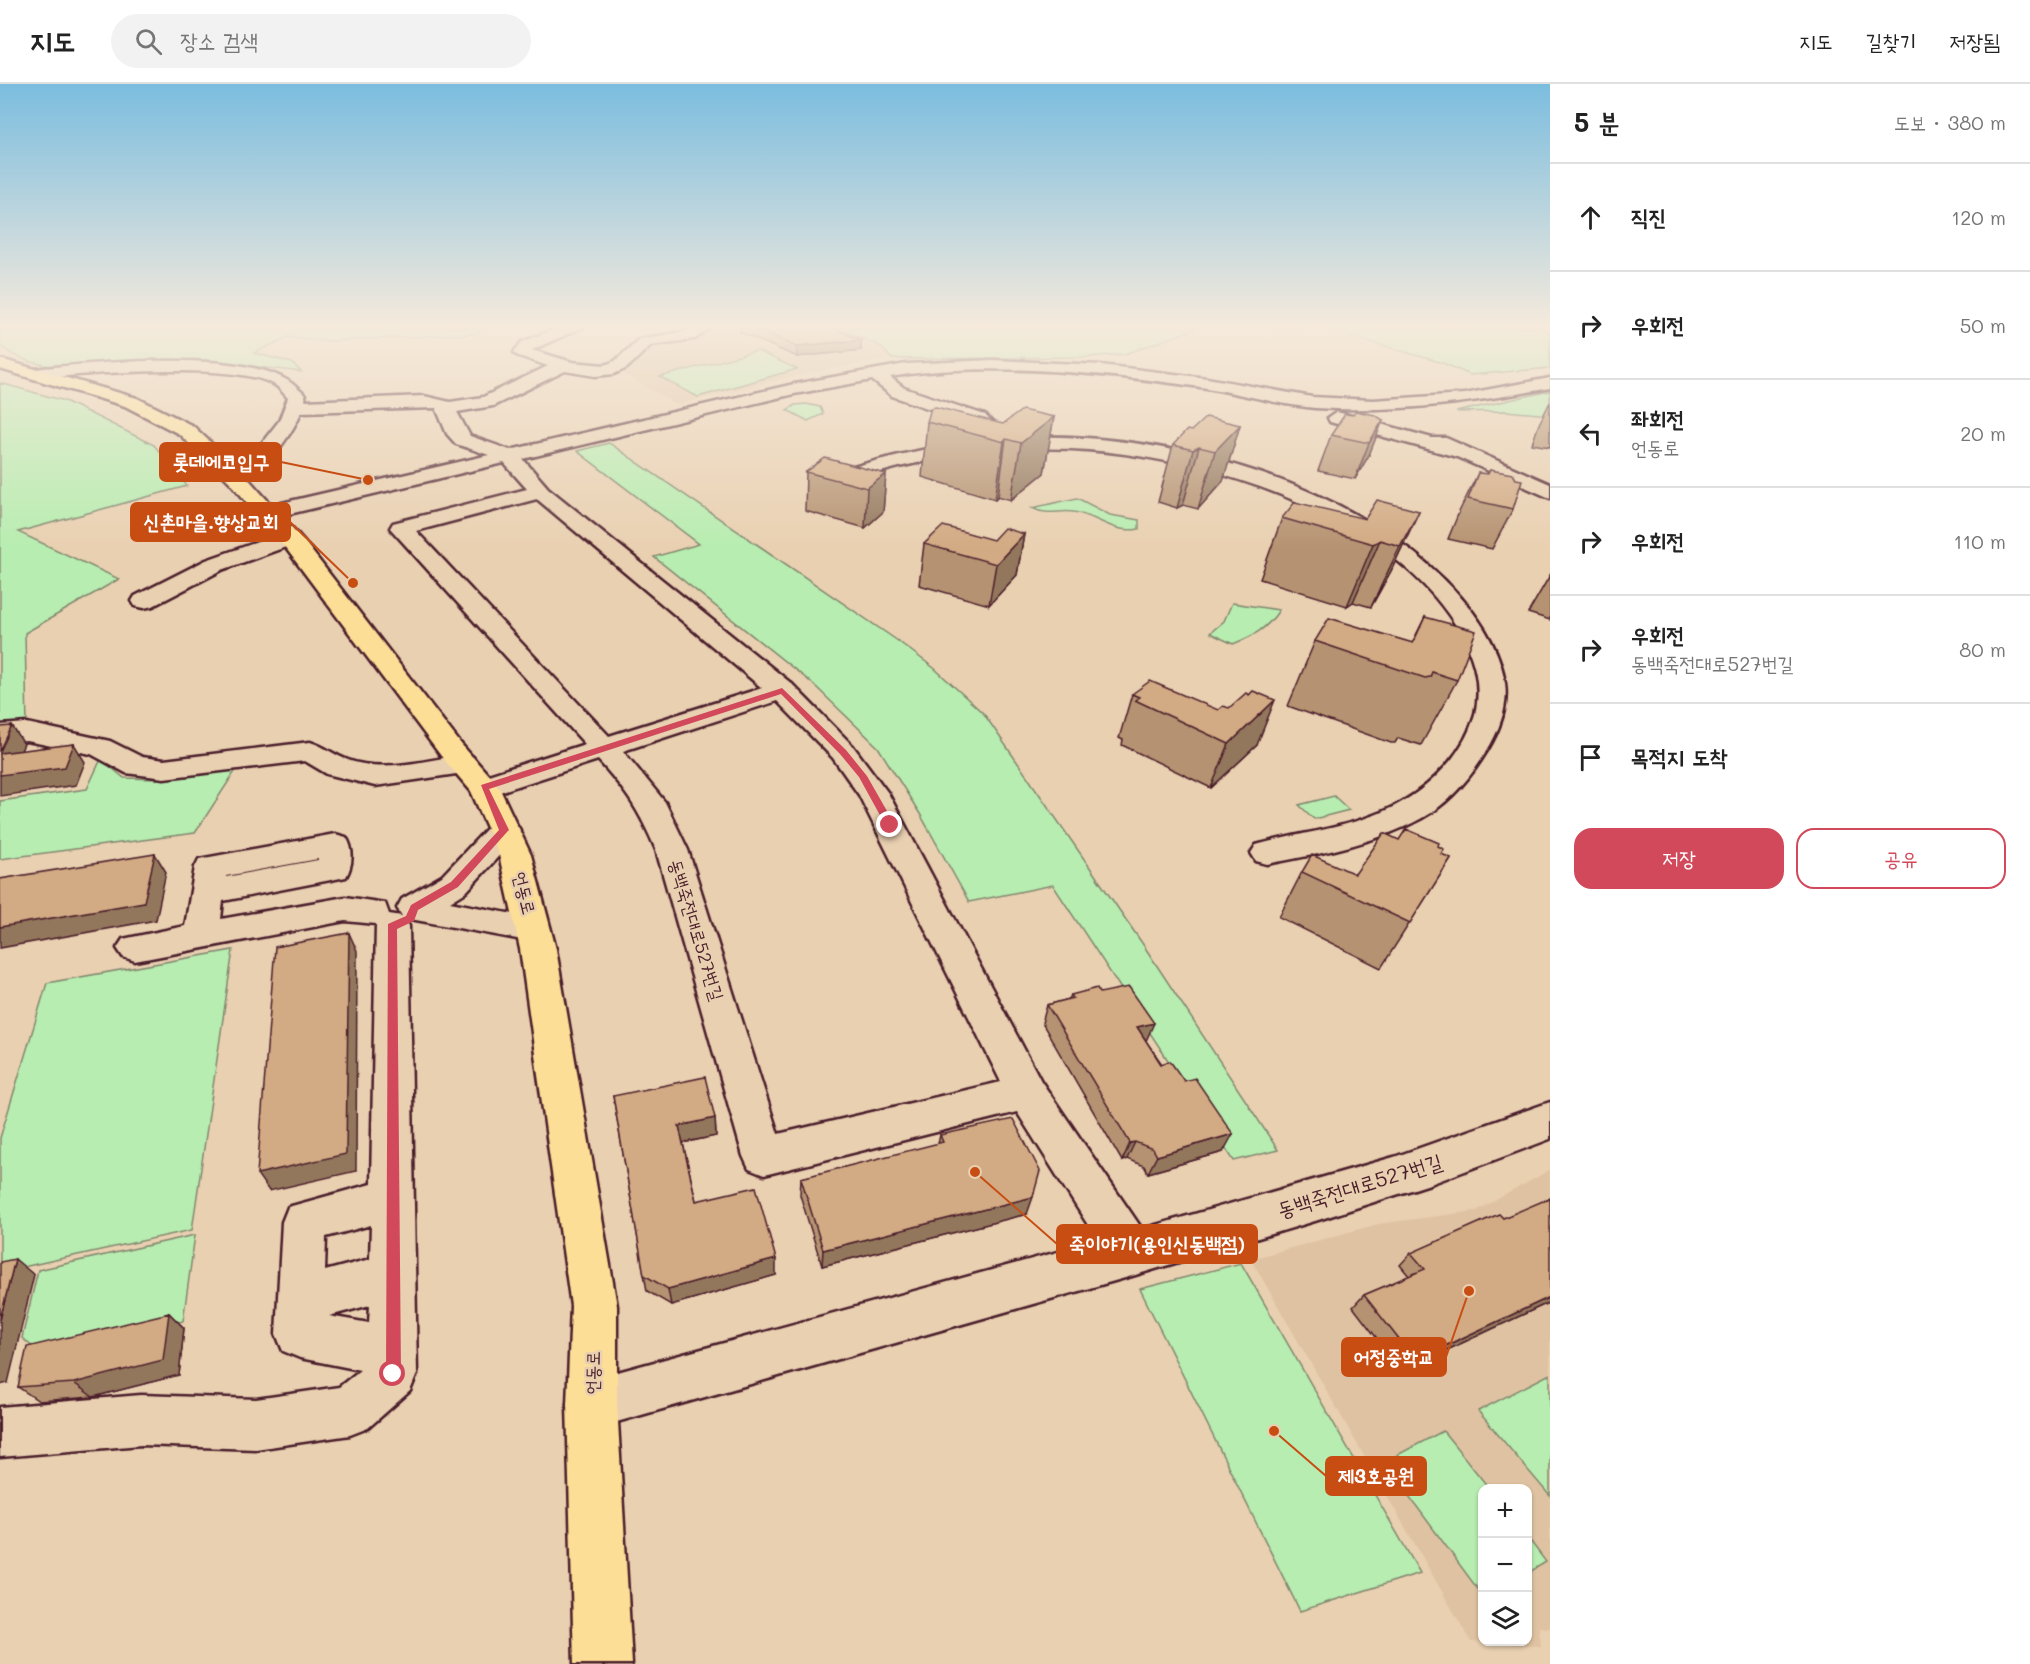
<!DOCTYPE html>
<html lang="ko">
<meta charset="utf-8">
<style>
body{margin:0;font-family:Mali,"Poor Story",sans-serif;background:#f2f2f2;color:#222}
.controls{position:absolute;right:18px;bottom:18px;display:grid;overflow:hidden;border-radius:12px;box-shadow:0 2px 4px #0004}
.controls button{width:54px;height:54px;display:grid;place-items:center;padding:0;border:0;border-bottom:2px solid #e0e0e0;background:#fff;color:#222;font:30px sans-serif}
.stop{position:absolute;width:18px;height:18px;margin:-14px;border:4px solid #d1495b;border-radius:50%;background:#fff}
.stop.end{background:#d1495b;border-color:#fff;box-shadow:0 2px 6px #0008}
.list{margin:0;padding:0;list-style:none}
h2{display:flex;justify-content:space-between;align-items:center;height:78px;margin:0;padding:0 24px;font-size:26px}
h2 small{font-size:20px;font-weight:400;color:#767676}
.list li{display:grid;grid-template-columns:39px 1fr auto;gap:18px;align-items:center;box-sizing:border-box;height:108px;padding:0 24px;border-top:2px solid #e0e0e0}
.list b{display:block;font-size:22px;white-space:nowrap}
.list p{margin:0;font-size:20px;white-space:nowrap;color:#767676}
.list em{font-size:20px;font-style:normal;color:#767676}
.actions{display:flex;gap:12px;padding:18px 24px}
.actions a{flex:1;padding:14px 0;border:2px solid #d1495b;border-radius:18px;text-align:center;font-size:21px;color:#d1495b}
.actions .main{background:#d1495b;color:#fff}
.icon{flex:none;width:33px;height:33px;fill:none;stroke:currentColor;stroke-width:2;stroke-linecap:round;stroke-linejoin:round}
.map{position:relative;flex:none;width:1550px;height:1580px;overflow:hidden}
header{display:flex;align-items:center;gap:36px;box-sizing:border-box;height:84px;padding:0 30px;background:#fff;border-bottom:2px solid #e0e0e0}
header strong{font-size:28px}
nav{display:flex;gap:33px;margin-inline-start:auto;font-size:21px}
.search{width:420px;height:54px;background:#f2f2f2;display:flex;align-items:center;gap:15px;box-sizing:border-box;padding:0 21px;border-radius:33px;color:#767676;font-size:22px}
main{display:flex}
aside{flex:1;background:#fff}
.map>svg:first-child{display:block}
</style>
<header>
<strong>지도</strong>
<div class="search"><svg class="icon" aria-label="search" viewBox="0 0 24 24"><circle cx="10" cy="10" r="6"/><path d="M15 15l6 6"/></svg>장소 검색</div>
<nav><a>지도</a><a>길찾기</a><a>저장됨</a></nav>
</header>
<main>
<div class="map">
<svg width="1550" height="1580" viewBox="0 0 1550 1580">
<rect width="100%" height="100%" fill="#e9d0b1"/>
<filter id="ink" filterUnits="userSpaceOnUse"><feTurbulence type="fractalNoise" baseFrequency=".0167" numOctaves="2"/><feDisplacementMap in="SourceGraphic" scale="12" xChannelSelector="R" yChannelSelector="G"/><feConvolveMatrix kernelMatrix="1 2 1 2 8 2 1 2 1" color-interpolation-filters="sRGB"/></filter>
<g filter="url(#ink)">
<!-- built -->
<path fill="#dfc2a1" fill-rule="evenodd" d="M713 243H838L880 262 892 275 812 288 677 321 621 288 651 260 687 257Z
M1550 1086V1544L1539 1543 1541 1562 1471 1558 1251 1175 1378 1140 1476 1127ZM1482 1404H1528V1558H1482Z"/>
<!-- green -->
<path fill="#b7edb0" stroke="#80866e" stroke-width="1.5" d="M0 243H492L473 250 330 257 288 253 254 269 292 279 301 288C261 282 222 280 182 280 135 281 36 297 0 261Z
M838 243H1201L1125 270 1089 273 892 275 880 262Z
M1264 243H1540L1550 249V284L1470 291 1443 279 1323 244Z
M757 267 797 285 698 313 660 293Z
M0 299 65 317 154 361 187 402 18 448 119 495 25 549 27 642H0Z
M1550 307V331L1506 327 1456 328Z
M806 320 820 323 823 330 808 337 787 326 795 321Z
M609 359 898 557 934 584 984 630 1142 859 1278 1066 1234 1077 1053 801 969 818 920 730 878 663 813 600 654 473 699 460 577 367Z
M1077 414 1110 431 1139 436V445C1113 450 1098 432 1074 428 1058 426 1048 432 1032 424Z
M1232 519 1279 526C1267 545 1253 552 1233 560L1210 549 1224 537Z
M101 675 124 694 159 695 236 686 195 749 0 775V717L87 705Z
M1334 712 1349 726 1314 735 1299 721Z
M233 866 192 1146 0 1188V1054L47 899Z
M195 1151 183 1237 41 1270 22 1254 38 1186Z
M1241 1179 1420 1489 1300 1527 1140 1205Z
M1550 1290V1412L1478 1327Z
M1443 1347 1489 1404H1482V1511L1384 1378Z
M1528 1454 1546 1478 1528 1489Z"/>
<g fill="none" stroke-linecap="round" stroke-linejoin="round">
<defs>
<path id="minor" d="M560 243H583L532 266 572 278 605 281 615 277 639 255 682 248 693 243H711L695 255 651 261 627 284 614 290 596 292 565 287 493 322 457 328 470 352 510 366 794 300 906 280 993 276 1101 281 1207 294 1312 313 1373 316 1464 310 1550 294V304C1471 319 1396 329 1315 324 1279 321 1243 310 1207 304 1113 290 984 276 890 293L904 304 985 331 1008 354C1131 345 1285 382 1388 450 1435 481 1497 539 1505 599 1509 626 1496 654 1481 676 1466 699 1446 721 1422 734 1375 760 1319 770 1267 780L1256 777 1251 769 1256 761C1305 747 1357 744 1402 718 1435 699 1465 667 1475 630 1483 597 1472 568 1455 540 1390 438 1240 386 1125 370 1050 359 973 365 899 383 874 389 849 398 823 404L816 402 813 398 816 394C872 377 930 361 989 356L971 339 892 312 872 296 794 310 523 375 548 404 792 600 853 662 888 709 1041 997 1142 1145 1394 1073 1550 1018V1055L1433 1099 1315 1137 1132 1192 592 1345 574 1338 567 1320 574 1302 592 1295 1098 1157 1017 1028 764 1091 749 1085 743 1072 656 766C640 728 626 706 598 676L484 713 473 710 469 703 473 696 585 660 390 444 393 439 527 405 504 379 268 435 260 434 257 429 260 424 489 371 456 360 447 350 436 324 301 328C293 350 255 404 229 397L226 393 257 365 279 337 288 314C284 310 280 304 275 301 238 277 81 290 34 295L25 290 34 285C91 279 255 263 296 303 301 308 307 310 305 317L424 312 450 318 483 313 548 282 516 271 514 268 522 258ZM537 415 762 604 609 652 416 447ZM777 617 833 674 859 711 1001 998 778 1050 688 766 665 718 623 667Z
M1337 328 1432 354H1446L1550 400V414L1457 373 1330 338 1328 334Z
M289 447 297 449 300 454 297 459 222 486 153 522 144 524 135 522 132 517 135 512 206 476Z
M27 639 110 657 142 673 164 676 310 658C324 662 334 671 348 676 383 689 426 676 463 671L473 673 478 680 473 687 463 689 375 702 327 690 305 677 164 694 126 689 91 670 27 657 0 659V641Z
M504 735 515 738 520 746 515 754 466 808 450 818 545 836 550 845 545 854 533 858 405 834 409 842 417 1290 410 1307 368 1344 350 1351 256 1365 141 1361 0 1373V1323L141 1311 256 1315 339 1303 360 1286 300 1274 283 1267 276 1250 282 1138 288 1123 371 1100 376 840 345 837 135 877 123 873 117 864 123 855 185 842 195 783 199 775 335 750 346 753C354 765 353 781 346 793L223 817 221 835 345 813 385 819 389 830 402 832 397 824 402 815 442 792 493 738ZM318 775V776L226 793V792ZM371 1141 370 1175 325 1187 326 1153ZM370 1221 369 1239 329 1232Z"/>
<path id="major" d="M0 275 137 314 193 342 243 389 304 457 461 660 499 703 531 771 556 865 617 1222V1320L632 1580H574L567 1320 571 1222 520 865 499 771 471 707 441 672 288 467 229 397 179 350 125 322 0 285Z"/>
</defs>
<!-- minor casing -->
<use href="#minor" stroke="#4a1f2b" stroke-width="5"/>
<!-- major casing -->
<use href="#major" stroke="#4a1f2b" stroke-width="5"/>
<!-- minor -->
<use href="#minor" fill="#e9d0b1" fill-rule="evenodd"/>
<!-- major -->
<use href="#major" fill="#fcde96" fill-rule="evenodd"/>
</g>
<!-- wall -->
<path fill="#b59271" stroke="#4a1f2b" stroke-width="1.5" d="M740 243H831L861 256V266L797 273 740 248Z
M1550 318V363L1532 360 1539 340Z
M1054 333 1044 389 1011 416 998 412 995 415 922 393 927 338 1003 340Z
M1383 336 1369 371 1355 395 1318 387 1331 351Z
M1240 341 1223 397 1198 425 1183 421 1177 424 1158 418 1173 361 1191 347Z
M1490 386 1513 425 1492 465 1448 455 1459 428 1478 389 1487 390Z
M806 388 886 390 883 428 865 444 805 427Z
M1419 427 1391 487 1371 523 1353 518 1347 522 1260 495 1282 434 1365 435Z
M1024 450 1017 491 989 521 919 501 924 460 993 456Z
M1550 491V536L1528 529Z
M1425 533 1457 596 1421 661 1398 654 1395 659H1391L1288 622 1315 557 1412 559Z
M1132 610 1257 661 1211 704 1122 661 1123 656 1119 654Z
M1399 756 1438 762 1441 770 1451 774 1381 884 1279 833 1302 788 1355 790Z
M1100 909 1146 957 1223 1068 1148 1089 1144 1082 1127 1075 1122 1077 1042 939 1047 921 1069 915 1071 911Z
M613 1012 715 1034 716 1052 683 1059 696 1117 776 1191 671 1221 647 1207Z
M940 1051 1027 1130 822 1182 800 1111 801 1094 938 1060Z
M1411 1169 1550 1218 1402 1287 1353 1223 1364 1211 1409 1192 1400 1181Z
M169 1229 184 1244 179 1291 93 1313 39 1317 18 1303Z"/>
<!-- shaded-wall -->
<path fill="#93775c" stroke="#4a1f2b" stroke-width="1.5" d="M861 256V266L797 273V262Z
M1054 333 1044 389 1011 416 1021 359Z
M1383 336 1369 371 1355 395 1369 359Z
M1240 341 1223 397 1198 425 1215 367Z
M1006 355 998 412 995 415 1004 358Z
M1199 363 1183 421 1177 424 1193 366Z
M886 390 883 428 865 444 867 404Z
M1419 427 1391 487 1371 523 1400 462Z
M1024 450 1017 491 989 521 996 480Z
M1380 456 1353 518 1347 522 1373 460Z
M1275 616 1257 661 1211 704 1229 660Z
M12 642 24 660 11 688 0 671V667Z
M74 660 85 678 76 701 0 712V691Z
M155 770 166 788 156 836 0 864V843Z
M349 849 357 867 356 1087 269 1107 257 1090Z
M1154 939 1146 957 1137 943Z
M715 1034 716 1052 681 1059 679 1042Z
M1233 1050 1223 1068 1148 1089 1157 1072Z
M1135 1058 1127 1075 1122 1077 1130 1059Z
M1033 1113 1027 1130 822 1182 823 1166Z
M15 1175 34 1191 8 1299 0 1301V1236Z
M776 1175V1191L671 1221 668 1205Z
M1550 1213V1218L1402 1287 1415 1276Z
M169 1229 184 1244 179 1291 93 1313 74 1299Z"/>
<!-- building -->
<path fill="#d2aa83" stroke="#4a1f2b" stroke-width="1.5" d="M753 243H831L861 256 797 262Z
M936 323 1003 340 1022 326 1054 333 1021 359 1006 355 1004 358 927 338 931 324Z
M1356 327 1375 331 1383 336 1369 359 1331 351 1345 330 1353 331Z
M1206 333 1240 341 1215 367 1199 363 1193 366 1173 361 1187 346 1191 347Z
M825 374 886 390 867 404 806 388Z
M1490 386 1513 390 1516 395 1522 396 1513 425 1468 415 1478 389 1488 390Z
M1377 416 1419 427 1400 462 1380 456 1373 460 1282 434 1295 418 1365 435Z
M943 442 993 456 1004 444 1024 450 996 480 924 460Z
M1425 533 1476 547 1457 596 1432 588 1430 593 1425 594 1315 557 1329 534 1413 559Z
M1150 597 1218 626 1223 622 1229 624 1246 609 1249 611 1253 607 1275 616 1229 660 1135 616 1139 613 1132 610Z
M12 642 0 667V643Z
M74 660 65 683 0 691V669Z
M1406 745 1439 759 1438 762 1444 765 1441 770 1451 774 1410 839 1302 788 1312 771 1355 790 1384 749 1399 756Z
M155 770 144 818 0 843V795Z
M349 849 346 1070 257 1090 275 863Z
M1129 903 1154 939 1137 943 1161 980 1170 977 1184 997 1195 994 1233 1050 1157 1072 1153 1065 1135 1058 1130 1059 1047 921 1073 914 1071 911 1097 904 1100 909Z
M705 993 715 1034 679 1042 696 1117 756 1103 776 1175 668 1205 644 1191 613 1012Z
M1013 1035 1040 1087 1033 1113 823 1166 801 1094 943 1058 940 1051Z
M1550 1114V1213L1415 1276 1364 1211 1425 1185 1411 1169 1499 1130 1503 1134Z
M15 1175 0 1236V1178Z
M169 1229 163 1276 74 1299 18 1303 27 1263Z"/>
</g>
<!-- sky -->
<linearGradient id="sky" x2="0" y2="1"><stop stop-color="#7bbddf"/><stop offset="0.52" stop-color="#f5eadc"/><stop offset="1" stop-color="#f5eadc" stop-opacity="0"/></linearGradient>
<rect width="1550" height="465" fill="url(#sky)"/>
<!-- route -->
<path fill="#d1495b" d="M782 604 846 666 867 692 895 741 893 744H887L859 693 840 670 781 610 489 705 509 746 507 748 458 803 418 826 414 837 397 845 401 1290 398 1295 393 1297 388 1295 386 1290 388 840 406 832 411 821 451 798 499 746 481 701Z"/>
<g text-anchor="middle" stroke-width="5" stroke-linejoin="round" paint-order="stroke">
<!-- street labels -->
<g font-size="18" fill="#4a1f2b" stroke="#e9d0b1">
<text transform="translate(524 809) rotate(76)" y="6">언동로</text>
<text transform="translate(696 846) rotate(73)" y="6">동백죽전대로527번길</text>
<text transform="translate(593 1289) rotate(-89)" y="6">언동로</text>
</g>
<!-- near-street labels -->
<g font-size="21" fill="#4a1f2b" stroke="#e9d0b1">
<text transform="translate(1360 1102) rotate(-17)" y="7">동백죽전대로527번길</text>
</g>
</g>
<!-- callouts -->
<path fill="none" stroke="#c84d12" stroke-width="2" d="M368 396L281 378M353 499L290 438M975 1088L1057 1160M1469 1207L1446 1273M1274 1347L1326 1392"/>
<g fill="#c84d12" stroke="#e9d0b1" stroke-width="2">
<circle cx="368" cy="396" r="6"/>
<circle cx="353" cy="499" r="6"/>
<circle cx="975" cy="1088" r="6"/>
<circle cx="1469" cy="1207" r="6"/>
<circle cx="1274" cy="1347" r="6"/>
</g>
<g fill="#c84d12" stroke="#c84d12" stroke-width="2">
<rect x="160" y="359" width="121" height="38" rx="6"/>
<rect x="131" y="419" width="159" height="38" rx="6"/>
<rect x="1057" y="1141" width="200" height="38" rx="6"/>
<rect x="1342" y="1254" width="104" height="38" rx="6"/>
<rect x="1326" y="1373" width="100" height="38" rx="6"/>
</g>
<g font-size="20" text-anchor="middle" font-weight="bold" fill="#fff">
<text x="221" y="385">롯데에코입구</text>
<text x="211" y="445">신촌마을.향상교회</text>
<text x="1157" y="1167">죽이야기(용인신동백점)</text>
<text x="1394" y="1280">어정중학교</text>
<text x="1376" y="1399">제3호공원</text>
</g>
</svg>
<div class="controls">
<button>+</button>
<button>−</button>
<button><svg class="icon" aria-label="layers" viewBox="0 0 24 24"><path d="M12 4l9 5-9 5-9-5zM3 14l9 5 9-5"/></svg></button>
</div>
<div class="stop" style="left:393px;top:1290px"></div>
<div class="stop end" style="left:890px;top:741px"></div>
</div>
<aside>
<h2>5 분<small>도보 · 380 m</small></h2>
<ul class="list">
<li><svg class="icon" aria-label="ahead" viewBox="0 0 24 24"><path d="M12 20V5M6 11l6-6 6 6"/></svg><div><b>직진</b></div><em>120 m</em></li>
<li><svg class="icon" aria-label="right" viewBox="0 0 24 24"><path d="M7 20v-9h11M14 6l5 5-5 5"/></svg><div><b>우회전</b></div><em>50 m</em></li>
<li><svg class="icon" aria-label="left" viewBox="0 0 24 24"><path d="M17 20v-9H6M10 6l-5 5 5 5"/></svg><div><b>좌회전</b><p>언동로</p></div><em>20 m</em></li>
<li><svg class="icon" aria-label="right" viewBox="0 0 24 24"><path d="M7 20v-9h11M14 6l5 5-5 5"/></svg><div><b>우회전</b></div><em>110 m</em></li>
<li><svg class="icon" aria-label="right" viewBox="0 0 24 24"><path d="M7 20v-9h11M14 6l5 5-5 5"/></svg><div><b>우회전</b><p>동백죽전대로527번길</p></div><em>80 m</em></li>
<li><svg class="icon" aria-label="arrive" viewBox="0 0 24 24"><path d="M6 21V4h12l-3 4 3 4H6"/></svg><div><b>목적지 도착</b></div></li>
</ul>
<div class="actions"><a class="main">저장</a><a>공유</a></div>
</aside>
</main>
